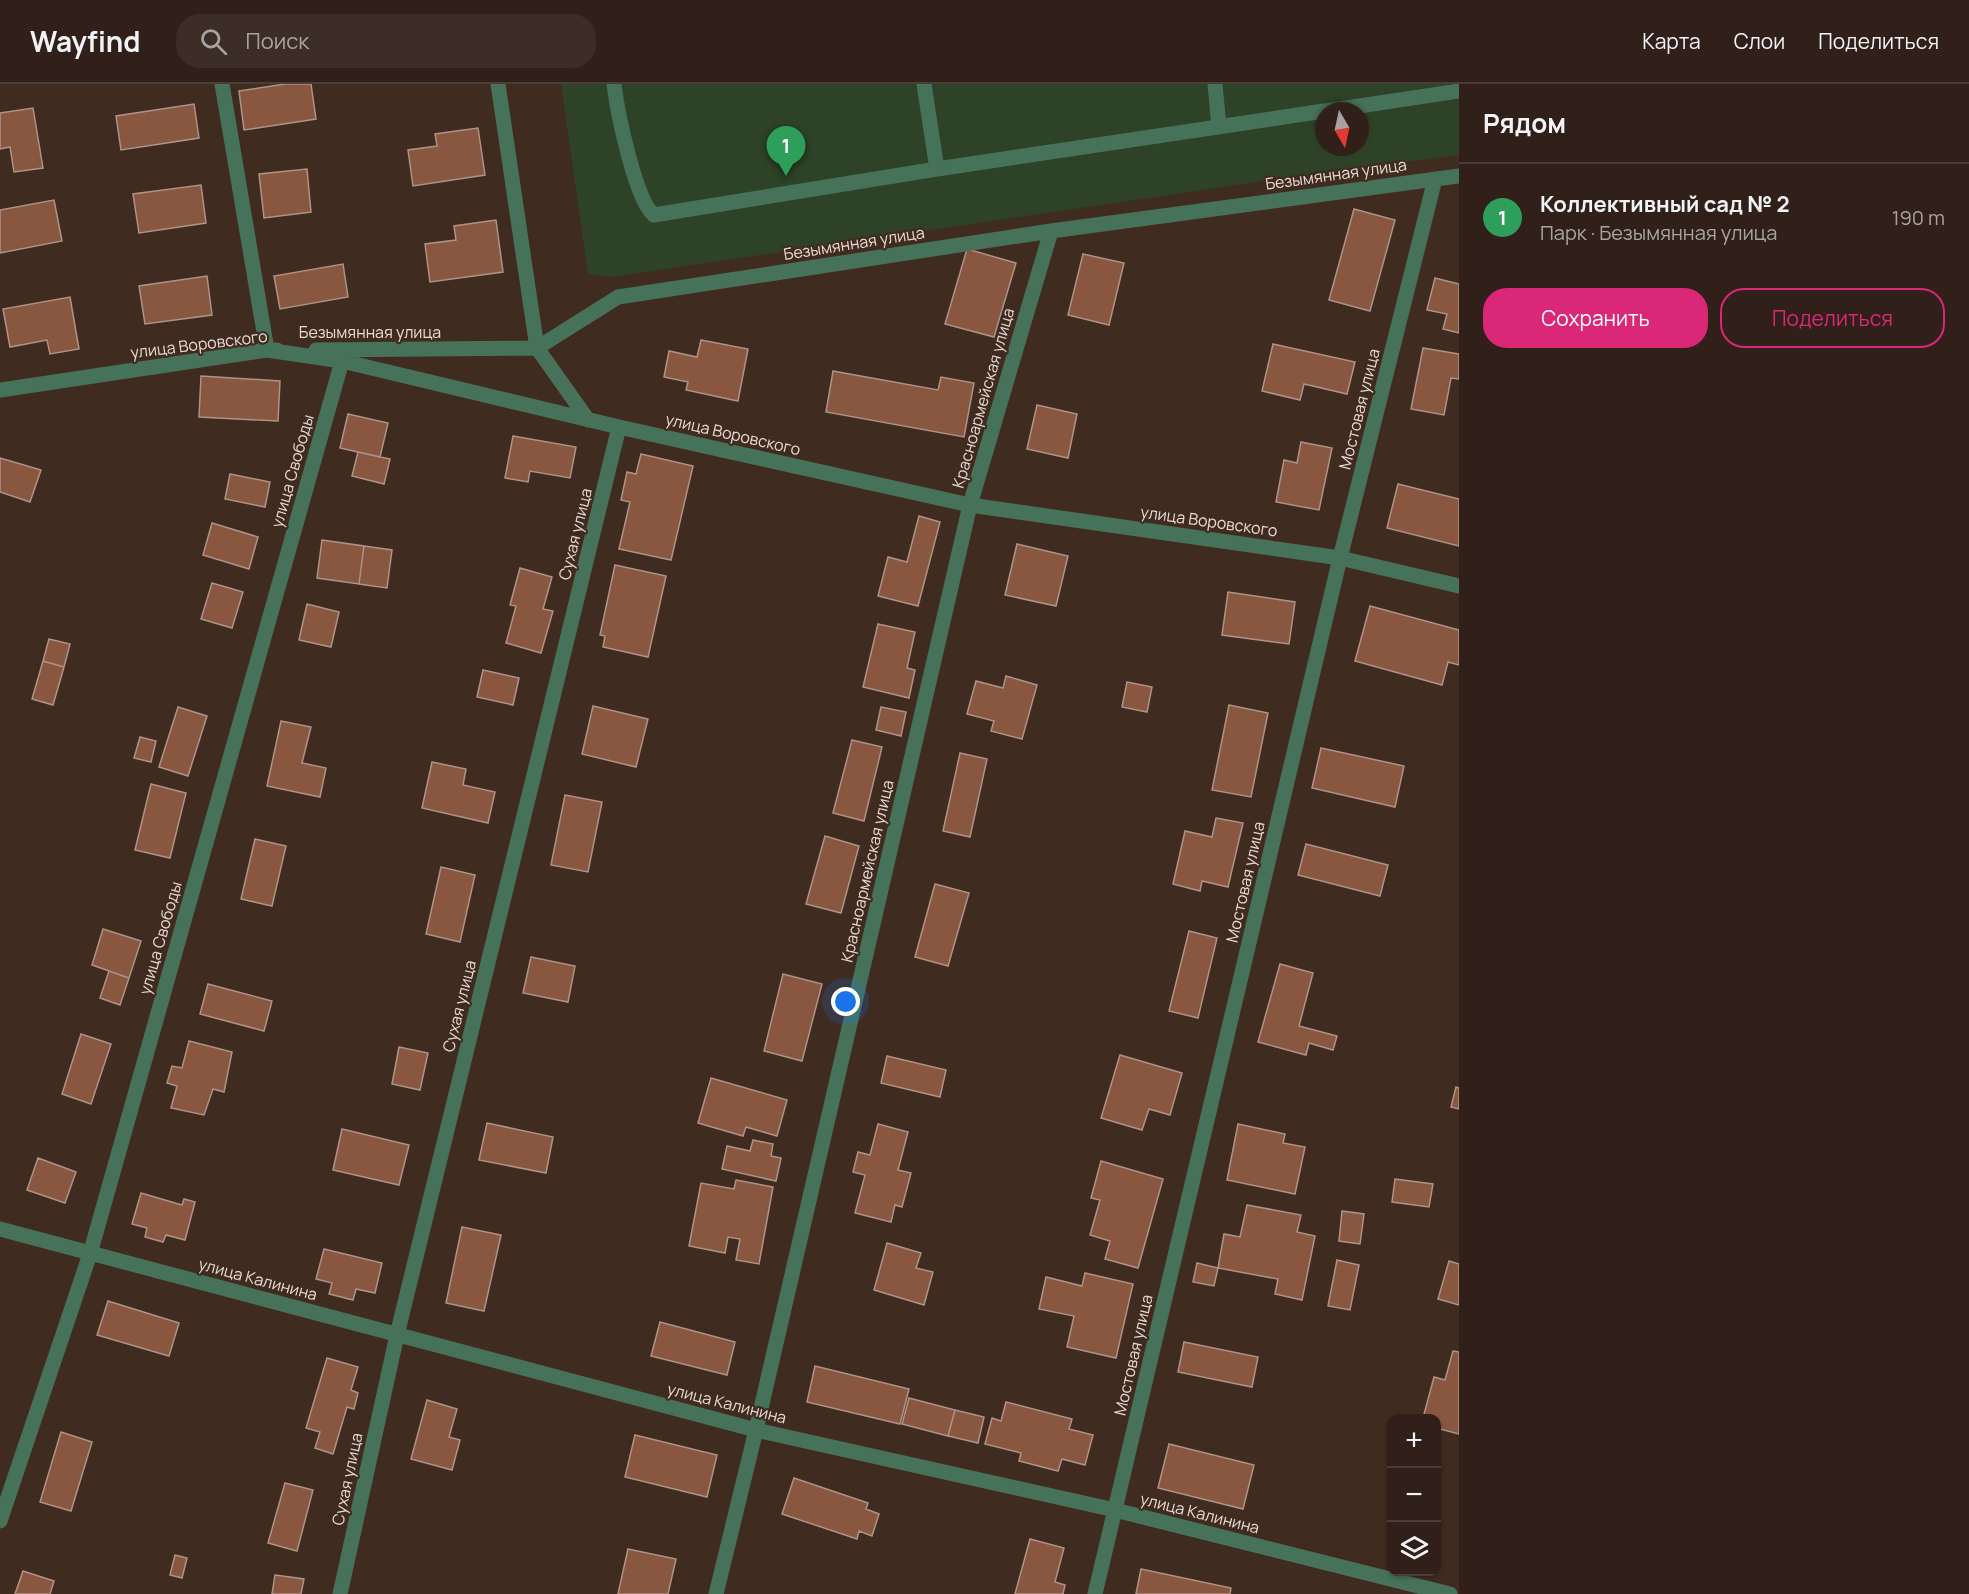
<!DOCTYPE html>
<html lang="ru">
<meta charset="utf-8">
<style>
body{margin:0;font-family:Manrope,sans-serif;background:#3c2d26;color:#f1f3f6}
.controls{position:absolute;right:18px;bottom:18px;display:grid;overflow:hidden;border-radius:12px;box-shadow:0 2px 4px #0004}
.controls button{width:54px;height:54px;display:grid;place-items:center;padding:0;border:0;border-bottom:2px solid #4b3e38;background:#302019;color:#f1f3f6;font:30px sans-serif}
.compass{position:absolute;left:1315px;top:18px;width:54px;height:54px;border-radius:50%;background:#302019;box-shadow:0 2px 4px #0004;rotate:171deg}
.you{position:absolute;left:846px;top:918px;width:21px;height:21px;margin:-15px;border:4px solid #fff;border-radius:50%;background:#1a73e8;box-shadow:0 0 0 9px #1a73e833}
.badge{display:grid;place-items:center;width:39px;height:39px;border-radius:50%;background:#db2777;color:#fff;font-size:20px;font-weight:700}
.pin{position:absolute;translate:-50% -50px;filter:drop-shadow(0 2px 3px #0008)}
.pin::after{content:'';position:absolute;top:32px;width:21px;height:18px;background:inherit;clip-path:polygon(0 0,100% 0,50% 100%)}
.list{margin:0;padding:0;list-style:none}
h2{display:flex;justify-content:space-between;align-items:center;height:78px;margin:0;padding:0 24px;font-size:26px}
h2 small{font-size:20px;font-weight:400;color:#a8a3a2}
.list li{display:grid;grid-template-columns:39px 1fr auto;gap:18px;align-items:center;box-sizing:border-box;height:108px;padding:0 24px;border-top:2px solid #4b3e38}
.list b{display:block;font-size:22px;white-space:nowrap}
.list p{margin:0;font-size:20px;white-space:nowrap;color:#a8a3a2}
.list em{font-size:20px;font-style:normal;color:#a8a3a2}
.actions{display:flex;gap:12px;padding:18px 24px}
.actions a{flex:1;padding:14px 0;border:2px solid #db2777;border-radius:24px;text-align:center;font-size:21px;color:#db2777}
.actions .main{background:#db2777;color:#fff}
.icon{flex:none;width:33px;height:33px;fill:none;stroke:currentColor;stroke-width:2;stroke-linecap:round;stroke-linejoin:round}
.map{position:relative;flex:none;width:1459px;height:1510px;overflow:hidden}
header{display:flex;align-items:center;gap:36px;box-sizing:border-box;height:84px;padding:0 30px;background:#302019;border-bottom:2px solid #4b3e38}
header strong{font-size:28px}
nav{display:flex;gap:33px;margin-inline-start:auto;font-size:21px}
.search{width:420px;height:54px;background:#3c2d26;display:flex;align-items:center;gap:15px;box-sizing:border-box;padding:0 21px;border-radius:24px;color:#a8a3a2;font-size:22px}
main{display:flex}
aside{flex:1;background:#302019}
.map>svg:first-child{display:block}
</style>
<header>
<strong>Wayfind</strong>
<div class="search"><svg class="icon" aria-label="search" viewBox="0 0 24 24"><circle cx="10" cy="10" r="6"/><path d="M15 15l6 6"/></svg>Поиск</div>
<nav><a>Карта</a><a>Слои</a><a>Поделиться</a></nav>
</header>
<main>
<div class="map">
<svg width="1459" height="1510" viewBox="0 0 1459 1510">
<rect width="100%" height="100%" fill="#402b21"/>
<!-- green -->
<path fill="#2d4227" fill-rule="evenodd" d="M561 0H1459V71L1291 93 611 193 588 190ZM1324 27H1360V63H1324Z"/>
<!-- building -->
<path fill="#895640" stroke="#ad9388" stroke-width="1.5" d="M285 0H311L316 35 244 46 239 7Z
M194 20 199 54 121 66 116 32Z
M33 24 43 84 14 88 10 63 0 65V29Z
M478 44 485 91 413 102 408 66 437 62 435 50Z
M307 85 311 128 264 134 259 90Z
M201 101 206 139 139 149 133 110Z
M54 116 62 157 0 169V126Z
M1354 125 1395 136 1370 227 1329 216Z
M496 136 503 188 430 198 425 160 456 156 454 142Z
M967 165 1016 179 994 253 945 240Z
M1083 170 1124 179 1109 241 1068 231Z
M343 180 348 213 280 225 274 192Z
M207 192 212 231 145 240 139 202Z
M1435 194 1459 200V249L1443 245 1447 230 1427 226Z
M70 213 79 265 50 270 47 256 10 263 3 225Z
M701 256 748 265 738 317 686 306 688 298 664 293 669 267 697 273Z
M1273 260 1355 278 1347 310 1304 300 1300 316 1262 307Z
M1423 264 1459 270V295L1451 294 1444 331 1411 325Z
M833 287 938 306 941 293 974 299 964 353 826 328Z
M201 292 280 297 278 337 199 333Z
M1037 321 1077 330 1068 374 1027 365Z
M348 330 388 339 380 373 340 364Z
M513 352 576 363 570 394 530 387 528 398 505 394Z
M1301 358 1332 364 1319 426 1276 418 1284 376 1297 379Z
M358 368 390 375 384 400 352 392Z
M641 370 693 382 671 476 619 465 630 418 621 416 627 388 636 390Z
M0 374 41 386 30 418 0 408Z
M230 390 270 398 265 423 225 415Z
M1398 400 1459 415V462L1387 444Z
M919 432 940 438 918 522 878 512 888 473 907 478Z
M212 439 258 453 249 485 203 471Z
M322 456 364 462 359 500 317 494Z
M1017 460 1068 472 1056 522 1005 511Z
M364 462 392 466 387 504 359 500Z
M615 481 666 492 648 573 603 563 605 552 600 551Z
M520 484 552 493 543 525 553 527 541 569 506 559 516 522 510 521Z
M212 499 243 508 232 544 201 535Z
M1228 508 1295 518 1289 560 1222 551Z
M307 520 339 528 331 563 299 556Z
M1370 522 1459 546V581L1448 578 1442 601 1355 577Z
M878 540 915 548 907 584 915 586 909 614 863 603Z
M49 555 70 560 64 583 43 577Z
M43 577 64 583 53 621 32 615Z
M483 586 519 594 513 621 477 613Z
M1006 592 1037 601 1022 655 991 647 994 637 967 630 976 597 1003 604Z
M1127 598 1152 603 1147 628 1122 623Z
M1229 621 1268 629 1251 713 1212 706Z
M593 622 648 635 636 683 582 670Z
M178 623 207 632 188 692 159 683Z
M881 623 906 628 901 652 876 646Z
M281 637 311 643 302 679 326 684 320 713 267 702Z
M140 653 156 657 151 678 134 674Z
M852 656 882 663 864 737 833 729Z
M1321 664 1404 682 1395 723 1312 704Z
M960 669 987 675 970 753 943 747Z
M432 678 466 685 463 701 495 708 488 739 422 724Z
M151 700 186 709 170 774 135 766Z
M565 711 602 718 588 788 551 781Z
M1216 734 1243 739 1228 803 1202 797 1200 807 1173 800 1185 747 1212 753Z
M825 752 859 762 841 829 806 820Z
M255 755 286 762 272 822 241 815Z
M1306 760 1388 781 1380 812 1298 791Z
M441 783 475 791 460 858 426 850Z
M935 800 969 809 948 882 915 873Z
M103 845 141 857 129 894 92 881Z
M1189 847 1217 854 1198 934 1169 927Z
M531 873 575 882 568 918 523 909Z
M1280 880 1313 889 1299 942 1337 952 1333 966 1309 959 1306 971 1258 958Z
M109 887 129 894 120 921 100 914Z
M783 890 822 900 802 977 764 967Z
M208 900 272 917 264 947 200 930Z
M81 950 111 960 91 1020 62 1010Z
M189 957 232 968 224 1008 213 1005 204 1031 171 1024 177 1002 167 999 172 982 182 984Z
M399 963 428 969 420 1006 392 1000Z
M1120 971 1182 989 1170 1031 1149 1025 1142 1046 1101 1034Z
M887 972 946 986 940 1013 881 999Z
M711 994 787 1016 777 1052 746 1043 743 1052 698 1039Z
M1456 1003 1459 1004V1025L1451 1023Z
M487 1039 553 1053 546 1089 479 1076Z
M878 1040 908 1048 898 1086 911 1089 902 1123 895 1121 891 1138 855 1129 865 1091 853 1088 858 1068 870 1071Z
M1238 1040 1285 1050 1283 1059 1305 1063 1295 1110 1227 1096Z
M342 1045 409 1061 399 1101 333 1086Z
M753 1056 773 1060 771 1072 781 1074 776 1097 722 1085 727 1062 750 1067Z
M38 1074 76 1088 65 1119 27 1106Z
M1101 1077 1163 1095 1138 1184 1105 1175 1110 1157 1090 1151 1100 1116 1091 1114Z
M1395 1095 1433 1100 1429 1123 1392 1118Z
M736 1096 773 1103 759 1180 736 1176 740 1155 728 1153 725 1169 689 1162 701 1099 734 1105Z
M141 1109 182 1121 184 1115 195 1118 185 1156 166 1151 163 1158 145 1153 147 1144 132 1140Z
M1247 1121 1301 1131 1297 1148 1315 1152 1302 1216 1275 1210 1278 1195 1218 1184 1224 1150 1240 1153Z
M1342 1127 1364 1130 1360 1160 1339 1157Z
M462 1143 501 1151 484 1227 446 1219Z
M887 1159 921 1169 916 1184 933 1188 924 1221 874 1206Z
M324 1165 382 1179 375 1209 356 1205 353 1216 329 1210 332 1199 316 1195Z
M1337 1176 1359 1181 1350 1226 1328 1222Z
M1449 1177 1459 1180V1221L1438 1215Z
M1197 1179 1218 1184 1214 1202 1193 1198Z
M1085 1189 1133 1200 1116 1274 1067 1263 1074 1232 1039 1225 1046 1193 1082 1202Z
M108 1217 179 1239 169 1272 97 1251Z
M660 1238 735 1258 727 1291 651 1272Z
M1184 1258 1258 1273 1252 1303 1178 1288Z
M1453 1267 1459 1268V1350L1436 1344V1334H1423L1434 1293 1445 1296Z
M327 1274 358 1283 351 1306 358 1309 354 1325 347 1323 333 1370 315 1364 320 1348 306 1344Z
M815 1282 909 1305 900 1340 807 1318Z
M909 1314 955 1326 948 1352 902 1340Z
M427 1316 457 1325 449 1353 460 1356 452 1386 411 1375Z
M1006 1318 1072 1335 1069 1345 1093 1351 1085 1381 1062 1375 1058 1387 1019 1377 1021 1369 985 1360 992 1334 1001 1337Z
M955 1326 984 1333 978 1359 948 1352Z
M61 1348 92 1358 71 1427 40 1418Z
M635 1351 717 1371 707 1413 625 1393Z
M1169 1360 1254 1381 1243 1425 1158 1404Z
M794 1394 868 1419 866 1425 879 1430 872 1452 859 1447 857 1455 782 1430Z
M285 1399 313 1406 297 1467 268 1459Z
M1030 1455 1064 1464 1055 1498 1065 1501 1063 1510H1015Z
M628 1465 676 1475 668 1510H618Z
M175 1471 187 1474 182 1494 170 1491Z
M1141 1485 1231 1504 1230 1510H1136Z
M23 1487 54 1497 50 1510H15Z
M275 1491 304 1495 301 1510H272Z"/>
<g fill="none" stroke-linecap="round" stroke-linejoin="round">
<!-- minor -->
<path stroke="#47725a" stroke-width="15" d="M222 0 267 266H277
M498 0 537 264 588 336
M614 0C617 26 635 116 654 131L937 85 1324 27
M924 0 937 85
M1215 0 1219 43
M1326 27 1459 7
M316 266 537 264 618 213 1051 147 1459 92
M0 306 267 266 342 277 619 343 970 421 1340 474 1459 502
M0 1145 756 1346 1115 1426 1450 1510
M0 1437 90 1170 342 277
M340 1510 397 1251 619 343
M716 1510 756 1346 970 421 1051 147
M1095 1510 1340 474 1435 95"/>
</g>
<g text-anchor="middle" stroke-width="4.5" stroke-linejoin="round" paint-order="stroke">
<!-- street labels -->
<g font-size="16" fill="#e8dad3" stroke="#402b21">
<text transform="translate(1336 90) rotate(-8)" y="6">Безымянная улица</text>
<text transform="translate(854 159) rotate(-9)" y="6">Безымянная улица</text>
<text x="370" y="254">Безымянная улица</text>
<text transform="translate(199 260) rotate(-7)" y="6">улица Воровского</text>
<text transform="translate(983 314) rotate(-74)" y="6">Красноармейская улица</text>
<text transform="translate(1359 325) rotate(-76)" y="6">Мостовая улица</text>
<text transform="translate(733 350) rotate(13)" y="6">улица Воровского</text>
<text transform="translate(292 387) rotate(-74)" y="6">улица Свободы</text>
<text transform="translate(1209 437) rotate(8)" y="6">улица Воровского</text>
<text transform="translate(575 450) rotate(-76)" y="6">Сухая улица</text>
<text transform="translate(867 787) rotate(-77)" y="6">Красноармейская улица</text>
<text transform="translate(1245 798) rotate(-77)" y="6">Мостовая улица</text>
<text transform="translate(160 854) rotate(-74)" y="6">улица Свободы</text>
<text transform="translate(459 922) rotate(-76)" y="6">Сухая улица</text>
<text transform="translate(258 1195) rotate(15)" y="6">улица Калинина</text>
<text transform="translate(1133 1271) rotate(-77)" y="6">Мостовая улица</text>
<text transform="translate(727 1319) rotate(14)" y="6">улица Калинина</text>
<text transform="translate(347 1395) rotate(-78)" y="6">Сухая улица</text>
<text transform="translate(1200 1429) rotate(14)" y="6">улица Калинина</text>
</g>
</g>
</svg>
<div class="controls">
<button>+</button>
<button>−</button>
<button><svg class="icon" aria-label="layers" viewBox="0 0 24 24"><path d="M12 4l9 5-9 5-9-5zM3 14l9 5 9-5"/></svg></button>
</div>
<svg class="compass" viewBox="-18 -18 36 36"><path d="M0-13l5 13h-10z" fill="#e53935"/><path d="M0 13l5-13h-10z" fill="#a8a3a2"/></svg>
<div class="you"></div>
<div class="pin badge" style="left:786px;top:92px;background:#2e9e5b">1</div>
</div>
<aside>
<h2>Рядом<small></small></h2>
<ul class="list">
<li><span class="badge" style="background:#2e9e5b">1</span><div><b>Коллективный сад № 2</b><p>Парк · Безымянная улица</p></div><em>190 m</em></li>
</ul>
<div class="actions"><a class="main">Сохранить</a><a>Поделиться</a></div>
</aside>
</main>
